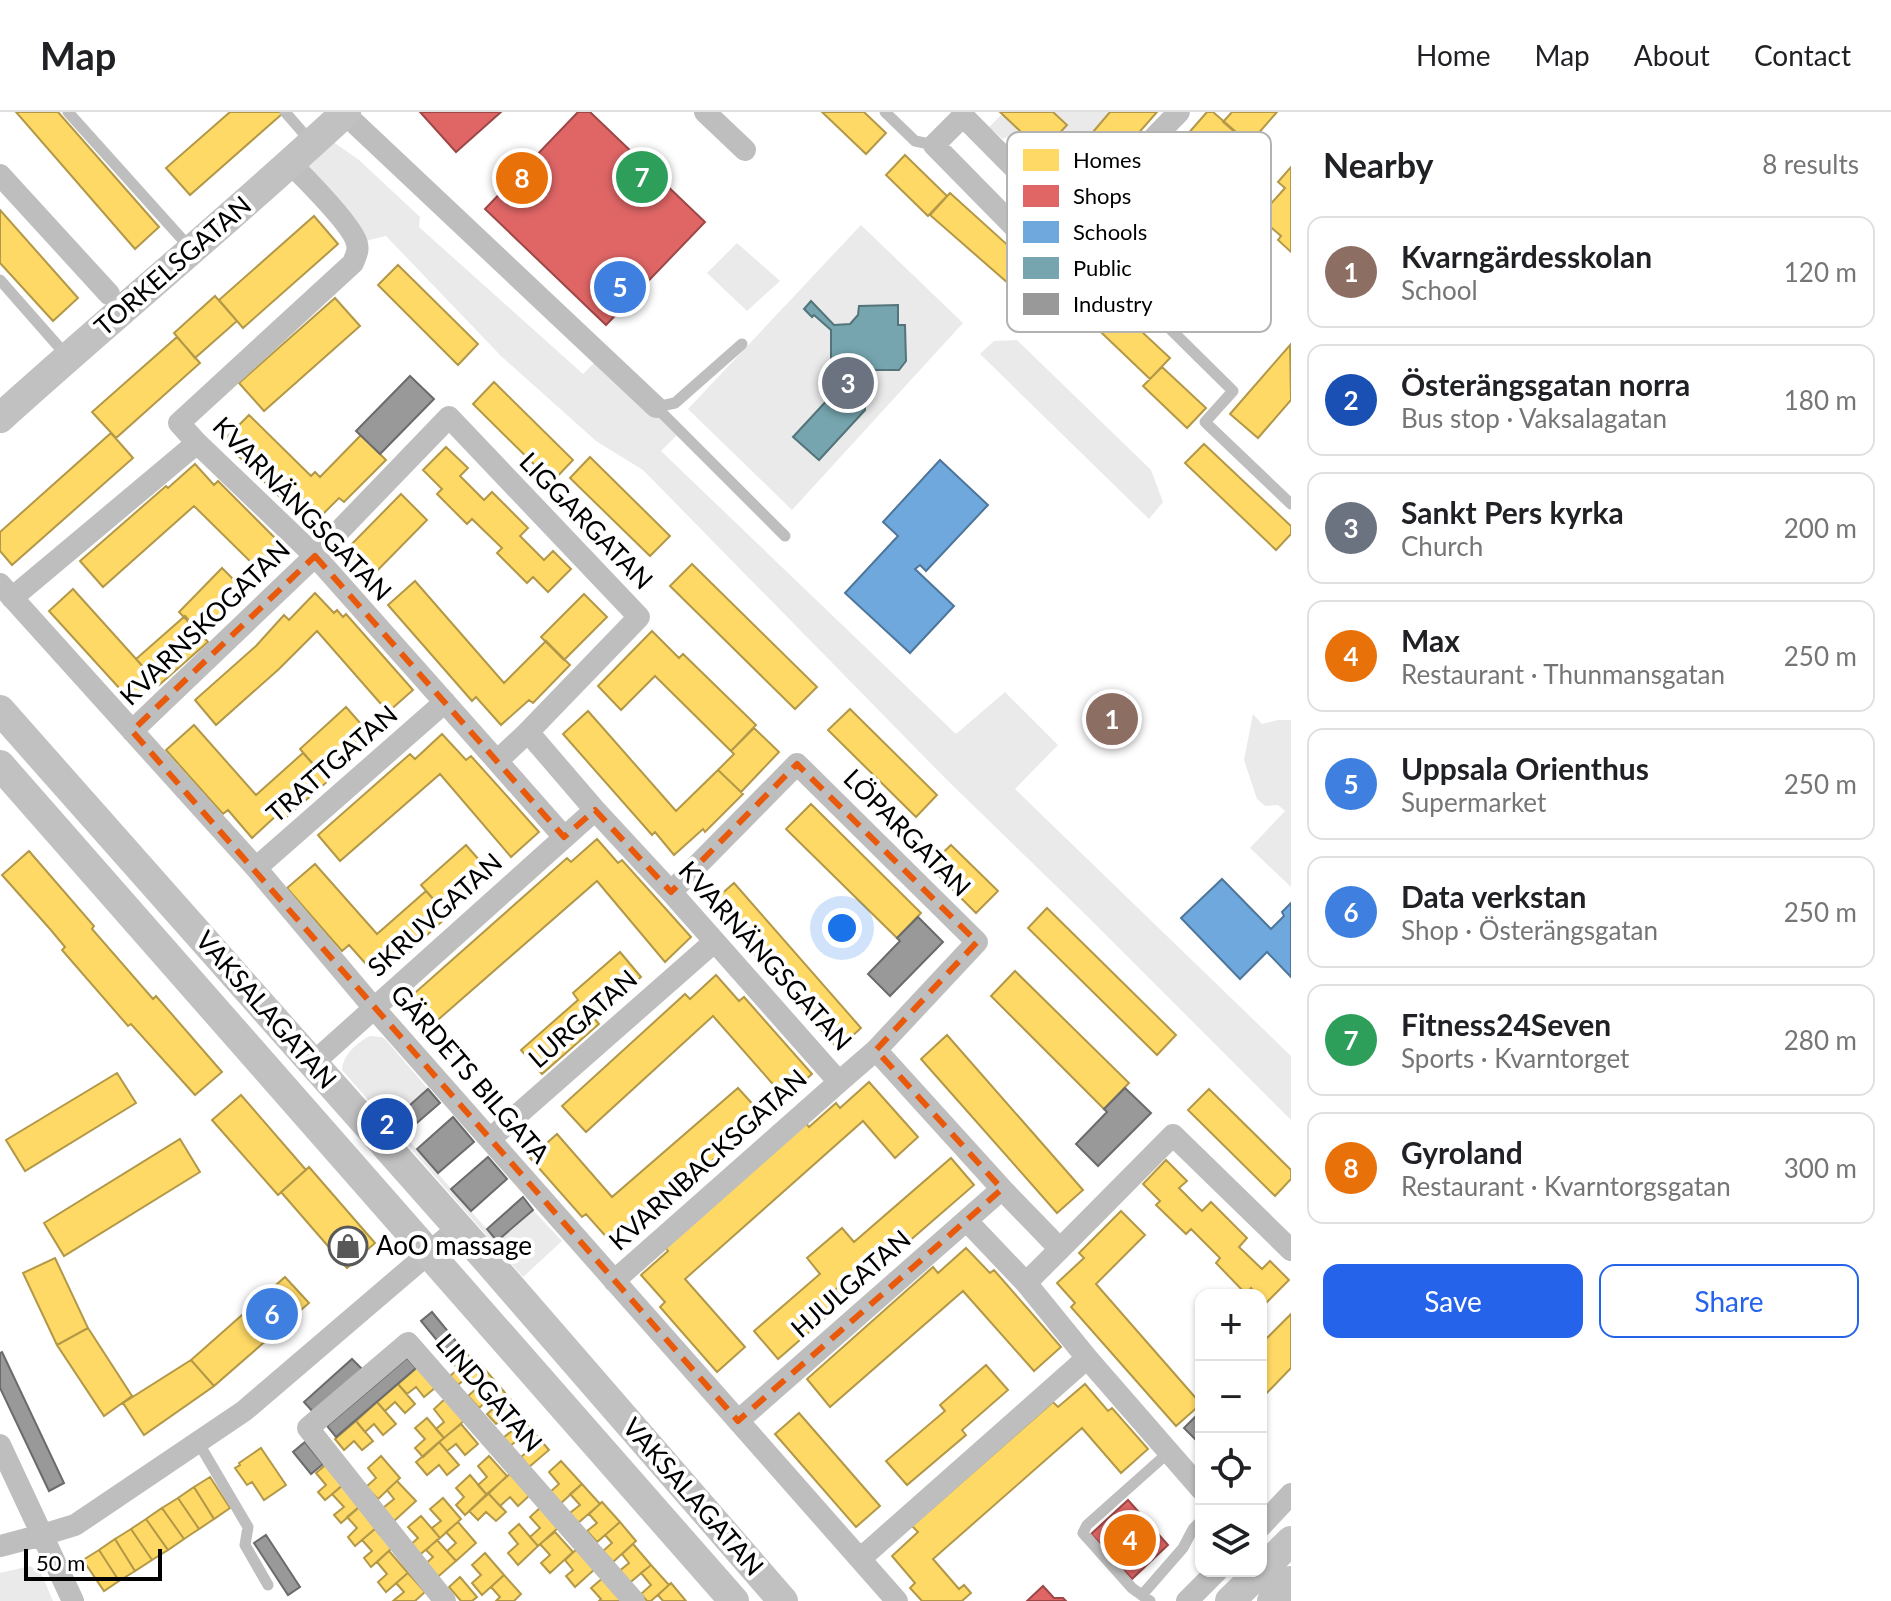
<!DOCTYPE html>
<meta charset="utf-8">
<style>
body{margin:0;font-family:Lato,sans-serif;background:#f6f6f6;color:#202124}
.controls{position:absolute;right:24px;bottom:24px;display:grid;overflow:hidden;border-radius:16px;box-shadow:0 2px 6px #0004}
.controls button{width:72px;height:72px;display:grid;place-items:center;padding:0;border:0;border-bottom:2px solid #e0e0e0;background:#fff;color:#202124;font:40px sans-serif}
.scale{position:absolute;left:24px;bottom:20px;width:138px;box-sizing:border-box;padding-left:8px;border:4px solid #000;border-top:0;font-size:22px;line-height:28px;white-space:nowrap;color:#000;-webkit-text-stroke:6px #fff;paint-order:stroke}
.you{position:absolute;left:842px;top:816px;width:28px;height:28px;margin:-20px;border:6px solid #fff;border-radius:50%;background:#1a73e8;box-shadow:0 0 0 12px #1a73e833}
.badge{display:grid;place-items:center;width:52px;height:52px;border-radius:50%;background:#2563eb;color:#fff;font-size:26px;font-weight:700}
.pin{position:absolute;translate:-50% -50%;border:4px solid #fff;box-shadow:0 2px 8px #0006}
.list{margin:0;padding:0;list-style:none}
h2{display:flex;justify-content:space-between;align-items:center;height:104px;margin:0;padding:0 32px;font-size:34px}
h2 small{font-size:26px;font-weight:400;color:#757577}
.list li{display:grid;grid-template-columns:52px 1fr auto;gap:24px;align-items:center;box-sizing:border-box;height:112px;margin:0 16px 16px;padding:0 16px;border:2px solid #e0e0e0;border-radius:16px}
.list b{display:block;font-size:30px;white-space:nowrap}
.list p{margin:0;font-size:26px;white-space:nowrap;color:#757577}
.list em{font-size:26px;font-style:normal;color:#757577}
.actions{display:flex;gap:16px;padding:24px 32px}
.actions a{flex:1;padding:18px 0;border:2px solid #2563eb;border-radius:16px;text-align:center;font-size:28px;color:#2563eb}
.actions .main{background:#2563eb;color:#fff}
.icon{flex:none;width:44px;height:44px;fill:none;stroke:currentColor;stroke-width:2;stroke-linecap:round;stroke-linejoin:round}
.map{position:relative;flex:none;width:1291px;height:1489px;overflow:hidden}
header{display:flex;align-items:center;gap:48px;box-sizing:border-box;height:112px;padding:0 40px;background:#fff;border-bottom:2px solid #e0e0e0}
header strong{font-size:38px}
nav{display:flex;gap:44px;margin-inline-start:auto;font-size:28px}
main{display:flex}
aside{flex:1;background:#fff}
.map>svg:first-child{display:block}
</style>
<header>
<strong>Map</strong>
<nav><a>Home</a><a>Map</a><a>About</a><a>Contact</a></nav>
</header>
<main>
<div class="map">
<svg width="1291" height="1489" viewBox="0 0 1291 1489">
<rect width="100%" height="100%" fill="#fff"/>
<!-- green -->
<path fill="#eaeaea" d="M1053 0H1110L1081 34 1107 57C1088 81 1086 83 1055 81L1019 45 1032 30 1042 40 1067 14Z
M1002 2 1025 24 1016 34 1007 25 1003 27 989 15Z
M322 22 359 48 420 105 419 115 583 262 602 243 680 320 661 339 956 622 1005 580 1058 633 1015 677 1291 944V1008L1086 803 946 667 643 358 596 329 501 244 386 124 357 131 291 52Z
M861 113 963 211 792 398 688 297Z
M737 131 780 169 747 199 707 161Z
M1017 228 1151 358 1163 390 1149 407 980 242 994 229Z
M1253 602 1262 612 1278 608H1291V775L1250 736 1285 699 1278 693 1265 694 1257 687 1244 648Z
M370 924 382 925 386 928 428 977 392 1009 497 1129 533 1098 562 1129 523 1165 342 958C343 943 356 931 370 924Z
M30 1454 41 1461 53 1489H0V1461Z"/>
<!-- homes -->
<path fill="#ffd966" stroke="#b29847" stroke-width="2" d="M16 0H58L159 115 135 137Z
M230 0H280L282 2 190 83 166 56Z
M822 0H864L886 21 866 42Z
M1000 0H1053L1067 13 1042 40Z
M1110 0H1157L1107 57 1081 34Z
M1207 0H1213L1235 19 1162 103 1249 187 1226 211 1145 134 1150 129 1125 106 1148 80 1142 74Z
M1232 0H1277L1249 32 1223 10Z
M905 43 947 84 928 104 886 63Z
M1291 55V140L1278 128 1281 124 1259 105 1285 76 1278 70Z
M950 81 1044 166 1025 186 930 103Z
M0 98 78 186 53 209 0 151Z
M314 104 338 132 243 216 219 188Z
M398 153 478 232 458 253 378 173Z
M1081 163 1170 246 1150 267 1062 183Z
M215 184 237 209 195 246 174 221Z
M335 186 360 214 264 299 239 271Z
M177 225 200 251 116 326 92 300Z
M1290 233 1291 288 1258 326 1230 302Z
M1162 255 1206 296 1187 316 1143 274Z
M494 270 573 348 552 370 473 292Z
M249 303 311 364 315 360 320 365 361 323 386 348 344 390 339 386 315 410 290 385 285 390 223 329Z
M111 321 133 346 12 453 0 439V420Z
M1204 332 1291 414V422L1276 438 1185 351Z
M446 335 468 356 460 364 484 388 492 380 528 416 520 424 544 448 553 439 571 457 548 480 533 465 527 471 497 441 502 436 472 407 467 412 437 382 442 377 423 358Z
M590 345 670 424 650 444 570 366Z
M195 352 214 373 218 369 288 439 264 463 194 394 103 475 80 449 166 374 168 376Z
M401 382 427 408 367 469 341 443Z
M692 452 817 575 795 597 670 474Z
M222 456 245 479 201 523 179 500Z
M415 469 504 571 546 529 570 553 533 591 529 588 501 613 476 585 472 589 388 493Z
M73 477 155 568 131 589 49 499Z
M315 481 334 501 337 498 343 505 346 502 413 578 388 600 317 519 279 557 216 613 195 588 256 534 284 503 289 508Z
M584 482 607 505 564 548 541 525Z
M185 504 208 530 159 573 136 547Z
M652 519 679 546 683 542 756 613 731 639 655 564 621 598 598 574Z
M346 595 368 620 321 661 300 637Z
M850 597 937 683 916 705 828 618Z
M588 599 676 699 718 658 743 682 705 720 703 717 674 743 655 720 652 723 563 622Z
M194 613 256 683 303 641 328 669 283 708 278 702 252 726 228 698 223 702 166 638Z
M754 616 779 640 741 680 718 658 734 642 731 639Z
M442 622 466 648 471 644 539 720 511 745 440 662 340 749 318 723 410 642 415 647Z
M811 692 921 801 897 826 786 717Z
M597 727 618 751 622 748 691 825 665 850 597 769 432 913 408 887 567 746 571 750Z
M466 733 487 757 442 797 421 773Z
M951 733 998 779 976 801 929 754Z
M29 739 94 814 92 817 153 887 156 884 222 960 195 983 131 912 128 914 62 838 65 835 50 817 2 763Z
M315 752 377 822 426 779 448 804 404 844 399 839 374 861 349 833 342 839 287 776Z
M734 771 861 916 838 937 710 792Z
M1047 796 1176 923 1157 943 1028 816Z
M620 840 641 865 594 906 599 912 542 962 521 938 578 888 573 881Z
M1015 859 1129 971 1104 997 991 884Z
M716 863 739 889 744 885 812 962 785 986 713 904 586 1020 562 994 685 882 690 887Z
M947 923 1083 1078 1057 1101 921 947Z
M117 961 136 991 25 1059 6 1028Z
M869 970 918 1025 895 1046 863 1009 685 1167 745 1235 717 1260 660 1195 665 1190 641 1163 668 1139 665 1135 805 1010 809 1015 836 991 840 996Z
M738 976 758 998 714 1036 720 1042 640 1111 637 1106 610 1129 586 1102 582 1105 530 1046 557 1022 612 1085Z
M1209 977 1291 1058V1067L1275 1084 1188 998Z
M241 983 306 1058 278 1083 212 1008Z
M180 1027 200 1060 64 1144 44 1111Z
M951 1046 974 1073 877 1157 869 1148 835 1178 845 1189 778 1247 754 1219 820 1162 807 1146 842 1116 854 1130Z
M1166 1048 1187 1069 1179 1076 1202 1099 1211 1090 1247 1126 1239 1135 1262 1157 1270 1149 1289 1168 1266 1191 1261 1186V1183H1258L1251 1176 1246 1182 1216 1151 1220 1146 1191 1117 1186 1122 1156 1093 1160 1089 1143 1072Z
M309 1055 375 1131 347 1156 281 1080Z
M1121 1099 1145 1123 1096 1172 1201 1292 1176 1314 1071 1195 1075 1191 1057 1171 1084 1146 1079 1141Z
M966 1136 990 1161 994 1158 1061 1235 1034 1259 963 1179 830 1295 807 1267 933 1155 938 1161Z
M55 1146 88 1216 57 1233 23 1161Z
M285 1165 309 1191 214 1274 191 1248Z
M1291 1202V1256L1261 1287V1232Z
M88 1216 132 1284 104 1304 57 1233Z
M461 1235 478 1255 458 1273 450 1264 458 1257 449 1246Z
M191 1248 214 1274 144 1323 123 1291Z
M481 1253 501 1276 479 1296 468 1284 477 1276 467 1265Z
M986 1253 1008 1278 962 1318 966 1323 907 1373 886 1349 945 1299 940 1293Z
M419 1254 436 1275 424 1285 416 1275 407 1282 398 1272Z
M398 1272 415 1292 405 1301 395 1290 385 1299 377 1290Z
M1085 1272 1108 1299 1112 1296 1148 1337 1121 1361 1082 1316 933 1447 959 1477 964 1473 971 1481 962 1489H922L910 1476 915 1471 892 1444 918 1420 912 1414 1053 1290 1058 1295Z
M501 1276 517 1295 496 1312 487 1302 496 1294 490 1286Z
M446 1286 465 1308 444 1326 436 1317 444 1310 434 1297Z
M377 1290 396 1312 383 1323 374 1312 365 1320 356 1309Z
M514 1297 531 1317 510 1334 503 1326 513 1318 503 1307Z
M799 1301 880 1394 856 1415 775 1322Z
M427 1306 444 1326 423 1345 415 1336 425 1327 415 1316Z
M356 1309 373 1329 362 1338 354 1329 344 1338 335 1327Z
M461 1312 478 1332 465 1343 456 1332 447 1339 439 1330Z
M531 1317 549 1338 529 1355 521 1345 530 1337 520 1326Z
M439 1330 459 1353 447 1363 439 1353 427 1363 416 1350Z
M261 1336 286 1373 264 1388 252 1370 247 1373 235 1356 240 1353 239 1351Z
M381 1344 400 1366 378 1387 366 1375 376 1366 368 1356Z
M489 1344 507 1364 487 1383 478 1373 487 1365 478 1354Z
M330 1349 348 1369 325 1388 318 1380 326 1373 316 1361Z
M561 1349 582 1372 560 1392 549 1381 559 1372 549 1360Z
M511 1361 530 1383 518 1394 510 1385 500 1394 488 1381Z
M470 1363 487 1383 465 1403 456 1393 464 1385 456 1376Z
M210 1365 230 1396 214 1407 194 1375Z
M397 1369 416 1389 394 1409 383 1396 394 1387 387 1378Z
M345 1371 363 1392 341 1411 334 1403 344 1395 332 1382Z
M582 1372 600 1392 578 1411 570 1401 580 1393 570 1382Z
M194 1375 214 1407 199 1417 178 1386Z
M488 1381 506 1400 496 1409 486 1400 478 1408 469 1399Z
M178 1386 199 1417 184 1427 162 1396Z
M443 1386 461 1407 440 1426 432 1416 441 1409 430 1397Z
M602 1390 620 1410 597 1430 587 1419 597 1411 589 1402Z
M360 1394 377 1415 355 1434 348 1425 357 1416 347 1405Z
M541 1395 559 1415 538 1434 530 1425 540 1416 530 1405Z
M162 1396 184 1427 168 1438 146 1407Z
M421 1404 440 1426 417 1445 408 1435 418 1426 408 1415Z
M146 1407 168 1438 152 1448 131 1417Z
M458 1410 476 1431 456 1449 447 1439 456 1431 446 1420Z
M620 1410 636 1429 613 1450 603 1439 612 1431 605 1423Z
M519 1412 538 1434 518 1453 508 1441 518 1432 509 1421Z
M131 1417 152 1448 135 1459 115 1427Z
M375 1417 392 1436 371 1455 364 1446 372 1439 362 1428Z
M555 1420 573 1440 550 1461 541 1451 550 1443 540 1432Z
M115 1427 135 1459 119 1469 99 1438Z
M437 1428 456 1449 433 1469 422 1455 433 1445 426 1438Z
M633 1432 651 1453 627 1473 617 1461 629 1451 622 1442Z
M578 1436 596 1456 575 1475 566 1464 573 1458 565 1448Z
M99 1438 119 1469 104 1479 83 1448Z
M389 1439 408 1461 386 1480 378 1470 387 1462 377 1450Z
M485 1441 504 1463 482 1483 472 1471 481 1463 472 1453Z
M651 1453 669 1473 651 1489H647L641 1482 651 1473 641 1461Z
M408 1461 425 1480 415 1489H393L404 1480 396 1471Z
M504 1463 521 1482 514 1489H496L500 1485 491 1475Z
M460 1465 477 1485 472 1489H461L449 1475Z
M604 1465 623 1486 619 1489H599L601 1487 591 1476Z
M671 1471 686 1489H663L658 1483Z"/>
<!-- shops -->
<path fill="#e06666" stroke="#9d4747" stroke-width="2" d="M420 0H501L456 40Z
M578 0H590L705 110 606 213 485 97Z
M1128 1388 1168 1433 1132 1467 1091 1422Z
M1043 1474 1054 1486H1063L1066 1489H1027Z"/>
<!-- schools -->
<path fill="#6fa8dc" stroke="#4e769a" stroke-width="2" d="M940 348 988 393 926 459 920 453 915 457 954 494 910 541 845 481 898 424 883 410Z
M1222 767 1271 817 1284 804 1282 800 1291 791V865L1267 840 1240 867 1181 806Z"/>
<!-- public -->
<path fill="#76a5af" stroke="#53747a" stroke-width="2" d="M811 189 834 213 850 212 858 203 859 194 898 193V213H905L906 249 899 258H864L865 298 819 348 793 325 831 284V218L814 203 812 205 804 197Z"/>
<!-- industry -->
<path fill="#999" stroke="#6b6b6b" stroke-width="2" d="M410 264 434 287 380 342 356 319Z
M918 805 943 830 890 884 868 862 900 829 897 826Z
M1125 976 1151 1001 1098 1054 1076 1032 1107 1000 1104 997Z
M428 977 440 991 404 1022 392 1009Z
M453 1005 474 1030 438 1061 417 1037Z
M488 1045 507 1067 471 1099 451 1077Z
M523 1085 533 1098 497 1129 487 1117Z
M432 1200 460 1234 449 1243 421 1209Z
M2 1240 64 1371 49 1379 0 1276V1241Z
M407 1246 416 1256 336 1325 327 1314Z
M352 1247 362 1257 314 1301 304 1290Z
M1201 1299V1333L1184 1316Z
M305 1330 323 1352 311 1362 293 1340Z
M266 1423 300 1475 288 1483 254 1431Z"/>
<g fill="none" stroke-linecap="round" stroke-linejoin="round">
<!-- lane -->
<path stroke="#bebebe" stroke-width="11" d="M68 0 191 137
M285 0 312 31
M885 0 915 29 934 33
M1068 116 1233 279 1205 310 1291 392
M0 168 66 243
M656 295 785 424
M656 295 675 291 742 232
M198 1330 248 1415 245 1433 268 1473
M1142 1483 1183 1436 1193 1417 1201 1409
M1150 1489 1132 1476 1083 1421 1087 1413 1169 1340"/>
<!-- street -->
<path stroke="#bebebe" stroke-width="22" d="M705 0 745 38
M344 1 656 295
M291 52C305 66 354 115 357 132 359 139 355 145 353 151L179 311 197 331 315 444 497 649 528 620 595 698 671 780 839 970 876 938 1002 1077 1060 1137 1026 1171 1087 1246
M0 63 109 182
M1071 113 963 4 934 33 1041 142 1179 0
M0 472 256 756 373 895 897 1489
M12 486 197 331
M132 619 315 444 449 305 639 505 528 620
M497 649 564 725
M256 756 445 590
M671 780 797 652 977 830 876 938
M313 951 595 698
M490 1027 714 830
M967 1109 1026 1171
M1060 1137 1173 1023 1291 1138
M614 1169 839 970
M738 1309 1002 1077
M0 1333 73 1489
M1261 1414 1291 1382
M0 1434 42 1423 75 1413 244 1299 458 1116
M860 1447 1087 1246 1201 1377
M445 1489 308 1316 408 1231 634 1489
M1187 1489 1217 1459"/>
<!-- secondary -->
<path stroke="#c1c1c1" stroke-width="30" d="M0 306C114 203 233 105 346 0
M0 598 488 1149 783 1489
M0 653 734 1489
M1230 1489 1291 1429
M1272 1489 1291 1469"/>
</g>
<!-- marked area -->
<path fill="none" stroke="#e8590c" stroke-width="6" stroke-dasharray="16 10" stroke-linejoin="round" d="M315 444 564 725 595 698 671 780 797 652 977 830 876 938 1002 1077 738 1309 132 619Z"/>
<!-- icons -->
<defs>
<symbol id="shop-ring" viewBox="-11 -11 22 22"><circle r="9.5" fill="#fff" stroke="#595959" stroke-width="1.5"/><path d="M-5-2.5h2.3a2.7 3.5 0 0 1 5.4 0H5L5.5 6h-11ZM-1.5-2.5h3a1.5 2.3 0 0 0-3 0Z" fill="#595959"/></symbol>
</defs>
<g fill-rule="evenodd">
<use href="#shop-ring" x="326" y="1112" width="44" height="44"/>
</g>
<g text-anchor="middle" stroke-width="8" stroke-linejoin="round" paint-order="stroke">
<!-- street labels -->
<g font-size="26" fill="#000" stroke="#fff">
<text transform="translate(173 154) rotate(-41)" y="9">TORKELSGATAN</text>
<text transform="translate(302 397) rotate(46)" y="9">KVARNÄNGSGATAN</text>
<text transform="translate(586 409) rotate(46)" y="9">LIGGARGATAN</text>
<text transform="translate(205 511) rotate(-44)" y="9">KVARNSKOGATAN</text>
<text transform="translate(332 652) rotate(-41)" y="9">TRATTGATAN</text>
<text transform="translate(907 721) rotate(45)" y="9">LÖPARGATAN</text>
<text transform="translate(435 803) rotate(-42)" y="9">SKRUVGATAN</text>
<text transform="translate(765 844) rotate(48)" y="9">KVARNÄNGSGATAN</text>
<text transform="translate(266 898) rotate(49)" y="9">VAKSALAGATAN</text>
<text transform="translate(583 907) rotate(-41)" y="9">LURGATAN</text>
<text transform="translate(470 962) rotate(49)" y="9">GÄRDETS BILGATA</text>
<text transform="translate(708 1048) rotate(-42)" y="9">KVARNBACKSGATAN</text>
<text transform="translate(851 1172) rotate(-41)" y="9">HJULGATAN</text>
<text transform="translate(489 1281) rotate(49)" y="9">LINDGATAN</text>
<text transform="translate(693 1385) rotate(49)" y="9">VAKSALAGATAN</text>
</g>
<!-- poi labels -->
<g font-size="26" fill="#000" stroke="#fff" text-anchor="start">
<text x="376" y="1143">AoO massage</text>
</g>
</g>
<!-- legend -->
<rect x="1007" y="20" width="264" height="200" rx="12" fill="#fff" stroke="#b2b2b2" stroke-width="2"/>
<rect x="1023" y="37" width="36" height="22" fill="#ffd966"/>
<rect x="1023" y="73" width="36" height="22" fill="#e06666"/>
<rect x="1023" y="109" width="36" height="22" fill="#6fa8dc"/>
<rect x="1023" y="145" width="36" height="22" fill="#76a5af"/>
<rect x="1023" y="181" width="36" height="22" fill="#999"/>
<g font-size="22" fill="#000">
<text x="1073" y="56">Homes</text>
<text x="1073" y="92">Shops</text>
<text x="1073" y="128">Schools</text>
<text x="1073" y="164">Public</text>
<text x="1073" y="200">Industry</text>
</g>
</svg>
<div class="controls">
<button>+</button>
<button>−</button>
<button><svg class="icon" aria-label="locate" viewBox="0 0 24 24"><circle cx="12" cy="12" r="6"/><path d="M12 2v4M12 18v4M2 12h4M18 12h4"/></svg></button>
<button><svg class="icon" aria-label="layers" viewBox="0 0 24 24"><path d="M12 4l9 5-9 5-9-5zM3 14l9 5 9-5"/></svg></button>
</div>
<div class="scale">50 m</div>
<div class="you"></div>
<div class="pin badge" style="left:1112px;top:607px;background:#8d6e63">1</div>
<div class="pin badge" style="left:387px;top:1012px;background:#1a4fb4">2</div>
<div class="pin badge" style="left:848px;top:271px;background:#6b7280">3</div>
<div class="pin badge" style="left:1130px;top:1428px;background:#e8710a">4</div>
<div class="pin badge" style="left:620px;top:175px;background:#3f7fe0">5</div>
<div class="pin badge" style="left:272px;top:1202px;background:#3f7fe0">6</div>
<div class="pin badge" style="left:642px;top:65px;background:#2e9e5b">7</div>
<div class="pin badge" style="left:522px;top:66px;background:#e8710a">8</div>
</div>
<aside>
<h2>Nearby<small>8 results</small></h2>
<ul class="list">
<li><span class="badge" style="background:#8d6e63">1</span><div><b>Kvarngärdesskolan</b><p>School</p></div><em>120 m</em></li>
<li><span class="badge" style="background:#1a4fb4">2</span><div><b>Österängsgatan norra</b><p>Bus stop · Vaksalagatan</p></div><em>180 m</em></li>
<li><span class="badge" style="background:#6b7280">3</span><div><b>Sankt Pers kyrka</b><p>Church</p></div><em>200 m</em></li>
<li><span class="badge" style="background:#e8710a">4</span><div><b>Max</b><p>Restaurant · Thunmansgatan</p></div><em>250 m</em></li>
<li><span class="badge" style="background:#3f7fe0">5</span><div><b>Uppsala Orienthus</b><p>Supermarket</p></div><em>250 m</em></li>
<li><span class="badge" style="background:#3f7fe0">6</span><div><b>Data verkstan</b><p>Shop · Österängsgatan</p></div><em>250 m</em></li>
<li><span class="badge" style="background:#2e9e5b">7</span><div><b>Fitness24Seven</b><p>Sports · Kvarntorget</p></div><em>280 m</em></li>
<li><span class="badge" style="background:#e8710a">8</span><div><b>Gyroland</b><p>Restaurant · Kvarntorgsgatan</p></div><em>300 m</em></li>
</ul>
<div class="actions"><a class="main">Save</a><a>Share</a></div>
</aside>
</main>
